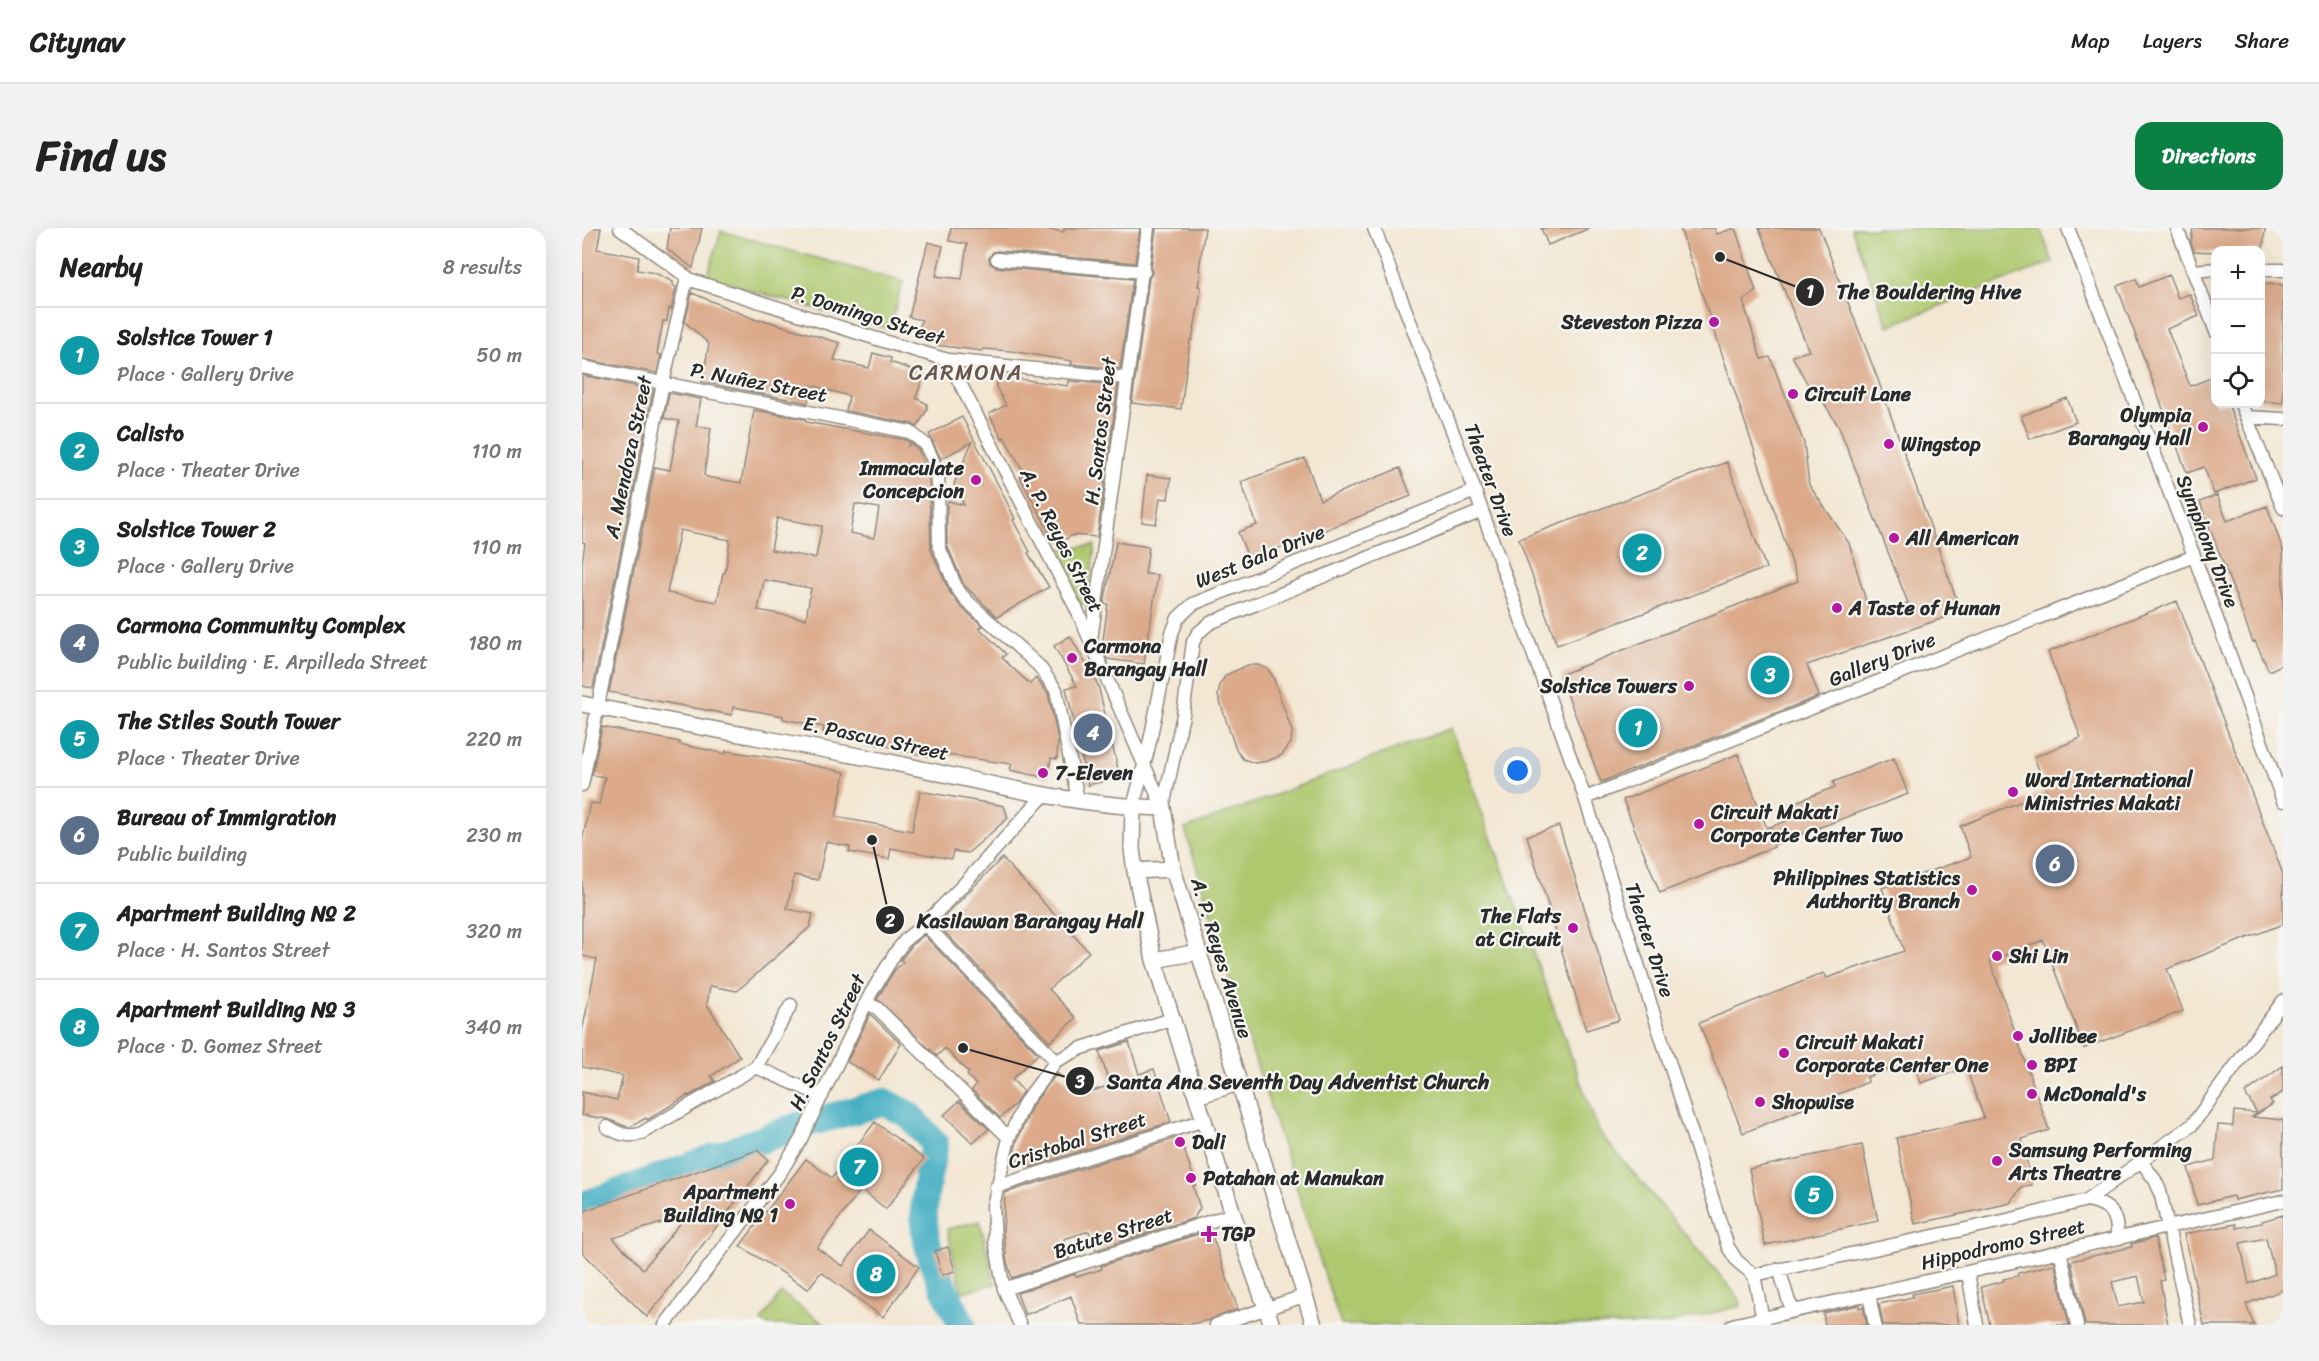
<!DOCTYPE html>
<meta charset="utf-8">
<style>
body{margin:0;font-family:Sriracha,sans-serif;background:#f2f2f2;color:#222}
.controls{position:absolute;right:18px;top:18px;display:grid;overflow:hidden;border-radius:12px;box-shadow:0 6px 24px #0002}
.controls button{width:54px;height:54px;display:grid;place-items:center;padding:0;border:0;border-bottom:2px solid #e0e0e0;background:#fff;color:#222;font:30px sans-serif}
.you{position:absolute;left:936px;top:543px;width:21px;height:21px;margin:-15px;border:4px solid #fff;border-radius:50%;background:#1a73e8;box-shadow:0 0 0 9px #1a73e833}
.badge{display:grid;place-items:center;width:39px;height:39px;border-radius:50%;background:#0b8043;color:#fff;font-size:20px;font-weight:700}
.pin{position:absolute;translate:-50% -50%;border:3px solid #fff;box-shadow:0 2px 6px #0006}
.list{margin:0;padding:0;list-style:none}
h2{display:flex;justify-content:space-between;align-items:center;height:78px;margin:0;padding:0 24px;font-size:26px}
h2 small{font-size:20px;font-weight:400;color:#767676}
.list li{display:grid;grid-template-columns:39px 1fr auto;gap:18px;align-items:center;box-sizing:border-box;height:96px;padding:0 24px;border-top:2px solid #e0e0e0}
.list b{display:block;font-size:22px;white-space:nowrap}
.list p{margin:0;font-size:20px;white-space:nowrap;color:#767676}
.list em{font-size:20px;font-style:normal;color:#767676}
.icon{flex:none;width:33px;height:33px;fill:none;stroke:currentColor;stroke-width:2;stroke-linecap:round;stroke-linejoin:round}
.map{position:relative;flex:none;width:1701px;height:1097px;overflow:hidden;border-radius:18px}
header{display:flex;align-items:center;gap:36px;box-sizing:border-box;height:84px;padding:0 30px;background:#fff;border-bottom:2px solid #e0e0e0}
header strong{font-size:28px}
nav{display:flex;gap:33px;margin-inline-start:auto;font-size:21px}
.intro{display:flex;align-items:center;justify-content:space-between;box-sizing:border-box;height:144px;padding:0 36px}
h1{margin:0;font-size:42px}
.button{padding:15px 27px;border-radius:18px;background:#0b8043;color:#fff;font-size:21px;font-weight:700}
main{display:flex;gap:36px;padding:0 36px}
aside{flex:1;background:#fff;border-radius:18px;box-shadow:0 6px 24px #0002}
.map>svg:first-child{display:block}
</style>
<header>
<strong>Citynav</strong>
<nav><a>Map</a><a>Layers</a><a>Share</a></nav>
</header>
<div class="intro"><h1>Find us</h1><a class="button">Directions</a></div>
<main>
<aside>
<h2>Nearby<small>8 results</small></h2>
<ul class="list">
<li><span class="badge" style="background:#0f9aa8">1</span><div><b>Solstice Tower 1</b><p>Place · Gallery Drive</p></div><em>50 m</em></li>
<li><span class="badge" style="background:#0f9aa8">2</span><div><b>Calisto</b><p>Place · Theater Drive</p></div><em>110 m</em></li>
<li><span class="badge" style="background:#0f9aa8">3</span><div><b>Solstice Tower 2</b><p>Place · Gallery Drive</p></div><em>110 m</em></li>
<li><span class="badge" style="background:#5c6f8a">4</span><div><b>Carmona Community Complex</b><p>Public building · E. Arpilleda Street</p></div><em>180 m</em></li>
<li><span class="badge" style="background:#0f9aa8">5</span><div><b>The Stiles South Tower</b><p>Place · Theater Drive</p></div><em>220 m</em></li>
<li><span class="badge" style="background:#5c6f8a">6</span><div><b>Bureau of Immigration</b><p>Public building</p></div><em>230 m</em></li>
<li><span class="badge" style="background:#0f9aa8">7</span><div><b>Apartment Building № 2</b><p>Place · H. Santos Street</p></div><em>320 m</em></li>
<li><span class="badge" style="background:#0f9aa8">8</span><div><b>Apartment Building № 3</b><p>Place · D. Gomez Street</p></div><em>340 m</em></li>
</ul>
</aside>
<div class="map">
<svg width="1701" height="1097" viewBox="0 0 1701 1097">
<rect width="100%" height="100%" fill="#f6f6f2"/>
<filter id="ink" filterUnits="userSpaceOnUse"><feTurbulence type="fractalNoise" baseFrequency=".0167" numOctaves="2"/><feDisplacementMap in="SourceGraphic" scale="12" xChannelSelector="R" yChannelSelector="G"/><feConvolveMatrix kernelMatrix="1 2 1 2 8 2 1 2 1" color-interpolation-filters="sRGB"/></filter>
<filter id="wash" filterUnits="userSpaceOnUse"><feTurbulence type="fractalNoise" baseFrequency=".008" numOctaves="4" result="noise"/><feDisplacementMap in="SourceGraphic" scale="24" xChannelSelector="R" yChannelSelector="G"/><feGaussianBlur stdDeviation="1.35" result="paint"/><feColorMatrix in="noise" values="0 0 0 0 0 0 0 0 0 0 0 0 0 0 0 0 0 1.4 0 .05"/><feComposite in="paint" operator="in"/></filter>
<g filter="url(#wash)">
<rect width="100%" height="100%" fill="#f3e6d2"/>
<!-- green -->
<path fill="#aec86e" stroke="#6c7a4c" stroke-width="1.5" d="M1269 0H1458L1471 34 1306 98Z
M139 3 321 54 307 101 125 50Z
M513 317 506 376H497L471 322Z
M869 500 1017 904 1157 1070 1159 1078 1079 1097H759L664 804 603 601Z
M398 993 413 1056 380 1064 365 1001Z
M199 1065 244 1097H185L179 1093Z"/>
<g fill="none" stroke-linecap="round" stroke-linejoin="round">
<!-- river -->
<path stroke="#44afc2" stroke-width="28" d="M0 978 219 897 303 874 327 887 353 916C347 944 339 974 343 1003 348 1036 366 1067 380 1097"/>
</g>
<g id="blocks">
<!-- building -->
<path fill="#dcaa8b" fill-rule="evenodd" d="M0 0H19L15 21 57 29 55 42 73 45 91 54V57L94 59 89 82 87 80 85 93H81L75 126 79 127 75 145 0 131Z
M88 0H120L111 40 85 21Z
M369 0H455L482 4V0H558L553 35 416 23 411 24 407 30 408 35 414 39 551 51 538 141 489 136 490 133 429 123 401 121 400 123 354 117 355 107 337 101 340 92 327 89 346 14 361 18 354 48 380 51 385 16 367 13Z
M574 0H623L617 42 619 43 616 58 619 59 617 75 610 112H608L599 181 550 175 567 50 570 45 569 40Z
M959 0H1006V1L966 17Z
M1098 0H1132L1135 6 1153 0 1174 63 1161 73 1179 131 1188 129 1222 215 1227 257 1267 315 1288 387 1326 375 1257 199 1237 167 1234 171 1210 128 1227 123 1177 0H1237L1295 149 1379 384 1225 437 1237 468 1019 554 978 447 1216 353Z
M1611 0H1683L1681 22H1634V24L1612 23 1609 15Z
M1587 47 1596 70 1608 66 1617 88 1585 101 1608 158 1634 148V176H1646L1674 250 1632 266 1622 239 1605 245 1535 58 1554 51 1557 59Z
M1678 56 1701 57V175L1678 173Z
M110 65 177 93 178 91 258 115 252 132 287 140 291 125 309 130 308 134 342 146 334 170 345 176V182L335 199 330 196 264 183 267 168 229 157 226 175 120 154 127 116 103 94Z
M0 147 71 162 11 460 0 458V333L3 315 0 314Z
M416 148 486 158 487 153 536 157 515 309 491 307 474 316 438 249 443 246 422 209 420 210 407 186 424 177 414 159Z
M87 165 119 171 114 198 129 200 122 247 125 249 159 255 172 182 222 191 224 194 324 212 328 214 326 218 329 216 336 221 347 250 349 322 368 365 379 379 401 398 397 400 424 426 420 430 448 456 454 450 466 465 476 512 475 531 469 530 466 550 428 542 430 536 359 526 358 530 314 522V520L288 515V513L241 504 242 499 201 491V488L151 479 150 487 27 464 73 239 88 242 97 193 82 190ZM273 276 297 280 292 310 268 305ZM195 290 240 298 234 329 232 330 189 322ZM98 302 148 312 143 345H141L135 374 85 365ZM182 352 229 360 224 391 176 382Z
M1485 170 1494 194 1448 211 1439 188Z
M380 189 420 264 433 291 431 292 448 324 446 325 467 359 415 389 382 357 365 317V276L366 273 382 277 372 256 390 214 359 231 347 206Z
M723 230 738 272 818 240 829 268 667 332 656 304 675 297 659 254Z
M1145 234 1184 340 975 417 937 311Z
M565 247 589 250 586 271 578 270 574 296 560 294Z
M1635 267 1645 293 1685 278 1701 322V436L1687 443 1673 413 1671 414 1618 274Z
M534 314 567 319 563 346 576 347 562 436 525 431 520 419 526 376H522Z
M1595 373 1701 646V696L1585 741 1601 783 1502 820 1461 712 1408 733 1467 902 1440 911 1450 957 1439 959 1429 975 1333 996 1314 910 1402 890 1384 840 1339 855 1331 833 1285 849 1286 854 1161 905 1117 795 1242 745 1245 750 1322 723 1300 660 1389 629 1378 598 1465 563 1452 529 1499 510 1466 424Z
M488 408 516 457 538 549 506 557 484 460 495 458 472 418Z
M666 437H676L686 441 691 449 710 503 709 515 700 527 686 533 673 535 661 531 654 522 636 468 638 456 644 447Z
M20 499 98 514 97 516 144 526V523L194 530 263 544 254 589 330 603 338 563 422 578 426 590 386 625 371 623 369 631 309 620 307 631 267 624 268 619 244 614 236 652 212 647 205 681 231 686 228 699 155 763 128 758 125 776 158 829 129 848 133 853 107 868 106 867 65 892 64 890 48 899 43 898 25 891 0 887V864L35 872 41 848 0 839V804L15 731 0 728V614L8 575 17 576 23 549 10 547Z
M1156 526 1185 600 1213 590 1208 576 1253 559 1251 554 1312 530 1326 566 1191 617 1192 619 1078 665 1041 572Z
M977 598 1037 792 1004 802 945 608Z
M420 630 507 724 467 761 494 790 468 814 355 696Z
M342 707 456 826 430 851 441 863 433 876 418 890 390 862 394 857 385 847 387 845 363 820 355 828 295 771 312 743 321 734 319 732 321 729 331 716Z
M288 786 319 816 297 852 265 834Z
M547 814 557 846 572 841 589 894 449 939 431 930 435 913 450 878 475 845 502 866 528 857 517 823Z
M1701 838V864L1688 872 1691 876 1670 889 1701 892V961L1652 972 1651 968 1615 977 1606 939 1633 932 1636 897 1651 898 1652 883 1675 885 1663 865Z
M377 873 407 901 391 915 362 887Z
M293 894 342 931 304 981 279 961 235 1020 261 1038 287 1002 337 1039 301 1089 239 1044 226 1061 158 1018 224 931 250 950Z
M598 909 614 957 611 958 618 980 612 990 514 1022 507 1003 482 1011 488 1031 430 1050 425 1034 421 1004 423 965Z
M1280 917 1296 993 1183 1017 1167 941Z
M175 922 186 932 65 1089 0 1024V986L5 982ZM105 987 61 1041 31 1010Z
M1701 987V1062L1664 1076 1672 1097H1622L1602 1006 1654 996V1000L1680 995V993ZM1684 1010 1693 1046 1667 1056 1658 1015Z
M628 1002 656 1081 627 1092 604 1097H499L489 1068 443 1087 436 1068 435 1065 493 1046 494 1049 520 1041 519 1038Z
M1573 1010 1582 1052 1578 1053 1586 1097H1503L1489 1033 1550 1019 1549 1016ZM1556 1048 1562 1074 1536 1079 1530 1054Z
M366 1019 373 1043 360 1047 353 1023Z
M1473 1036 1487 1097H1408L1399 1059 1422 1053 1421 1051 1436 1048V1045Z
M1371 1058 1377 1097H1301L1297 1076 1331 1069 1330 1066Z
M1277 1077V1080L1281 1079 1285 1097H1243L1241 1085Z"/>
</g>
</g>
<g filter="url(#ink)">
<use href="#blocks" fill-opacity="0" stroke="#8f887e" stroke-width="1.5"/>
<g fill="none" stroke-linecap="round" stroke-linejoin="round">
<defs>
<path id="minor" d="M38 0 109 52 311 116 366 132 544 150
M792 0 885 241 1003 570 1146 1019 1155 1033 1172 1047
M1486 0 1612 328 1701 573
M1595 0 1634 104
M415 31 562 44
M1678 42H1701
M1612 43 1634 41
M366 132 495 382 581 580
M0 139 328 204 343 216 350 230 356 248 357 319 375 361 385 373 457 438 474 462 496 572
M1659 176 1701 280
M1664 189 1701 191
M509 412 566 0
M0 557 81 155 105 50
M1003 570 1612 328
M551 579 566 522 590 405 596 390 611 376 893 263
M581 579 601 487 611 414 616 405 628 395 900 283
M343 696 474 833
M284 775 295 780 427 910
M174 839 240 868
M25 899C37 906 45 909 58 906L174 839 209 777
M1559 933 1573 952 1578 963 1608 1097
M414 959 622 892
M1505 972C1529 977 1536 986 1535 1010
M1478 1023 1495 1097
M1197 1041 1207 1074 1213 1083
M1386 1045 1395 1097
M1172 1047 1430 991 1505 972 1610 897 1701 773
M1172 1047 1182 1097
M422 1061 651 986
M1287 1067 1293 1097
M83 1097 198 945 219 911 289 765 314 724 325 710 343 696 381 657 463 566
M438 1097 422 1061 413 1013 411 978 427 910 443 874 474 833 500 820 590 791
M634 1097 722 1068
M1150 1097 1701 973"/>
<path id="tertiary" d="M0 476C102 497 205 514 308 534 397 553 489 578 581 580L591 641 732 1097
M551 579 550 621 553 643 572 732 651 986 690 1097
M553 643 591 641
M572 732 617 724
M615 868 656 855"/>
</defs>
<!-- minor casing -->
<use href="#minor" stroke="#8f887e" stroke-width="15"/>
<!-- tertiary casing -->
<use href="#tertiary" stroke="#8f887e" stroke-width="18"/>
<!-- minor -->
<use href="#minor" stroke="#fff" stroke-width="12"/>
<!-- tertiary -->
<use href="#tertiary" stroke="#fff" stroke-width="15"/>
</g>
</g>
<!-- markers -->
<g fill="#b5179e" stroke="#f6f6f2" stroke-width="2">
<circle cx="1132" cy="94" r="6"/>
<circle cx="1211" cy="166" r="6"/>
<circle cx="1621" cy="199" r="6"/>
<circle cx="1307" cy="216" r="6"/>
<circle cx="394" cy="252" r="6"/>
<circle cx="1312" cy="310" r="6"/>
<circle cx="1255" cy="380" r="6"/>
<circle cx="490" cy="430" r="6"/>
<circle cx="1107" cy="458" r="6"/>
<circle cx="461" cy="545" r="6"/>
<circle cx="1431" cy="564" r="6"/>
<circle cx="1117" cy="596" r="6"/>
<circle cx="1390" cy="662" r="6"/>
<circle cx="991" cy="700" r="6"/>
<circle cx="1415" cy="728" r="6"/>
<circle cx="1436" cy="808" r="6"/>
<circle cx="1202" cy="825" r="6"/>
<circle cx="1450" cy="837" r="6"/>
<circle cx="1450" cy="866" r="6"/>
<circle cx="1178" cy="874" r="6"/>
<circle cx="598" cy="914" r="6"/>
<circle cx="1415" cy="933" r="6"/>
<circle cx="609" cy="950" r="6"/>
<circle cx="208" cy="976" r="6"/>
<path d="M624 997h6v6h6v6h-6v6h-6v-6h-6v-6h6z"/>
</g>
<g text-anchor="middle" stroke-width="4.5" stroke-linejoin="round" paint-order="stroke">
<!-- street labels -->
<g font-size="20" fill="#2b2b2b" stroke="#f6f6f2">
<text transform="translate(286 87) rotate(17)" y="7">P. Domingo Street</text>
<text transform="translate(177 154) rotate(11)" y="7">P. Nuñez Street</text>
<text transform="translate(518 203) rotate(-83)" y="7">H. Santos Street</text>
<text transform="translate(46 229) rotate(-78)" y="7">A. Mendoza Street</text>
<text transform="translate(909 252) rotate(70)" y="7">Theater Drive</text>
<text transform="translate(480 312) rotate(63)" y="7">A. P. Reyes Street</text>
<text transform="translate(1626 313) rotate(69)" y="7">Symphony Drive</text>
<text transform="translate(678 328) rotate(-22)" y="7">West Gala Drive</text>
<text transform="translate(1300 431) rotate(-22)" y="7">Gallery Drive</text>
<text transform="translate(294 510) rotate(12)" y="7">E. Pascua Street</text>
<text transform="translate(1068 712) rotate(72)" y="7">Theater Drive</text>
<text transform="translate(640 730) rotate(73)" y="7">A. P. Reyes Avenue</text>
<text transform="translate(245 814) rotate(-64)" y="7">H. Santos Street</text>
<text transform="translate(495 912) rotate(-18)" y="7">Cristobal Street</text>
<text transform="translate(531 1005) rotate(-18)" y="7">Batute Street</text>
<text transform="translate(1421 1016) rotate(-13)" y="7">Hippodromo Street</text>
</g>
<!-- poi labels -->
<g font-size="20" font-weight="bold" fill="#2b2b2b" stroke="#f6f6f2" text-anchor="start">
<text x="1120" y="101" text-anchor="end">Steveston Pizza</text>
<text x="1223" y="173">Circuit Lane</text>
<text x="1609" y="194" text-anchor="end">Olympia<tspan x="1609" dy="23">Barangay Hall</tspan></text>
<text x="1319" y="223">Wingstop</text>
<text x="382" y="247" text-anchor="end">Immaculate<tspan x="382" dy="23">Concepcion</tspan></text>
<text x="1324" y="317">All American</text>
<text x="1267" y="387">A Taste of Hunan</text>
<text x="502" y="425">Carmona<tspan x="502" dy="23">Barangay Hall</tspan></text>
<text x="1095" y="465" text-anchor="end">Solstice Towers</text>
<text x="473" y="552">7-Eleven</text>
<text x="1443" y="559">Word International<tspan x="1443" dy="23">Ministries Makati</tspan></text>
<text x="1129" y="591">Circuit Makati<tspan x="1129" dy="23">Corporate Center Two</tspan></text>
<text x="1378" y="657" text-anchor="end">Philippines Statistics<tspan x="1378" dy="23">Authority Branch</tspan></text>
<text x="979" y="695" text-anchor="end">The Flats<tspan x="979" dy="23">at Circuit</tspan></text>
<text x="1427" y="735">Shi Lin</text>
<text x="1448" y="815">Jollibee</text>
<text x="1214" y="821">Circuit Makati<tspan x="1214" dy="23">Corporate Center One</tspan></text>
<text x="1462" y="844">BPI</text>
<text x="1462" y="873">McDonald's</text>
<text x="1190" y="881">Shopwise</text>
<text x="610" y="921">Dali</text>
<text x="1427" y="929">Samsung Performing<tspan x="1427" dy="23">Arts Theatre</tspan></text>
<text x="621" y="957">Patahan at Manukan</text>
<text x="196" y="971" text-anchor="end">Apartment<tspan x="196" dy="23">Building № 1</tspan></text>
<text x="639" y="1013">TGP</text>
</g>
<!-- quarter labels -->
<g font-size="22" letter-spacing="1.5" fill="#69574d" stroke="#f6f6f2">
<text x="384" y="152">CARMONA</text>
</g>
</g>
<!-- callouts -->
<path fill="none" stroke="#2b2b2b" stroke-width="2" d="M1138 29L1228 64M290 612L308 692M381 820L498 853"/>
<g fill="#2b2b2b" stroke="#f6f6f2" stroke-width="2">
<circle cx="1138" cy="29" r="6"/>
<circle cx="290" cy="612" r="6"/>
<circle cx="381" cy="820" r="6"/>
<circle cx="1228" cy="64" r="15"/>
<circle cx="308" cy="692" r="15"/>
<circle cx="498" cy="853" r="15"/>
</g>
<g font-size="18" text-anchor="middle" font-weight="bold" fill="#fff">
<text x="1228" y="70">1</text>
<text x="308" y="699">2</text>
<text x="498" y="860">3</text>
</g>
<g font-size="21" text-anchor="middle" font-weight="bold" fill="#2b2b2b" stroke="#f6f6f2" stroke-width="4.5" stroke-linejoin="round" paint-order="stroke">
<text x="1347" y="71">The Bouldering Hive</text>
<text x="448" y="700">Kasilawan Barangay Hall</text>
<text x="716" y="861">Santa Ana Seventh Day Adventist Church</text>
</g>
</svg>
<div class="controls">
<button>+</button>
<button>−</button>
<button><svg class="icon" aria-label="locate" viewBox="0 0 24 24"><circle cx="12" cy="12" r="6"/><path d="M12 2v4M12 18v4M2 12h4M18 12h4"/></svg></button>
</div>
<div class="you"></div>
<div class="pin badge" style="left:1056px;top:500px;background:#0f9aa8">1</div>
<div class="pin badge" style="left:1060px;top:325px;background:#0f9aa8">2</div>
<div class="pin badge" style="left:1188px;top:447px;background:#0f9aa8">3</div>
<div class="pin badge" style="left:511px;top:505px;background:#5c6f8a">4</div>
<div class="pin badge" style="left:1232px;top:967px;background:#0f9aa8">5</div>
<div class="pin badge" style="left:1473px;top:636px;background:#5c6f8a">6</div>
<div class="pin badge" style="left:277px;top:939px;background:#0f9aa8">7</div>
<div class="pin badge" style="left:294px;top:1046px;background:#0f9aa8">8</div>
</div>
</main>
